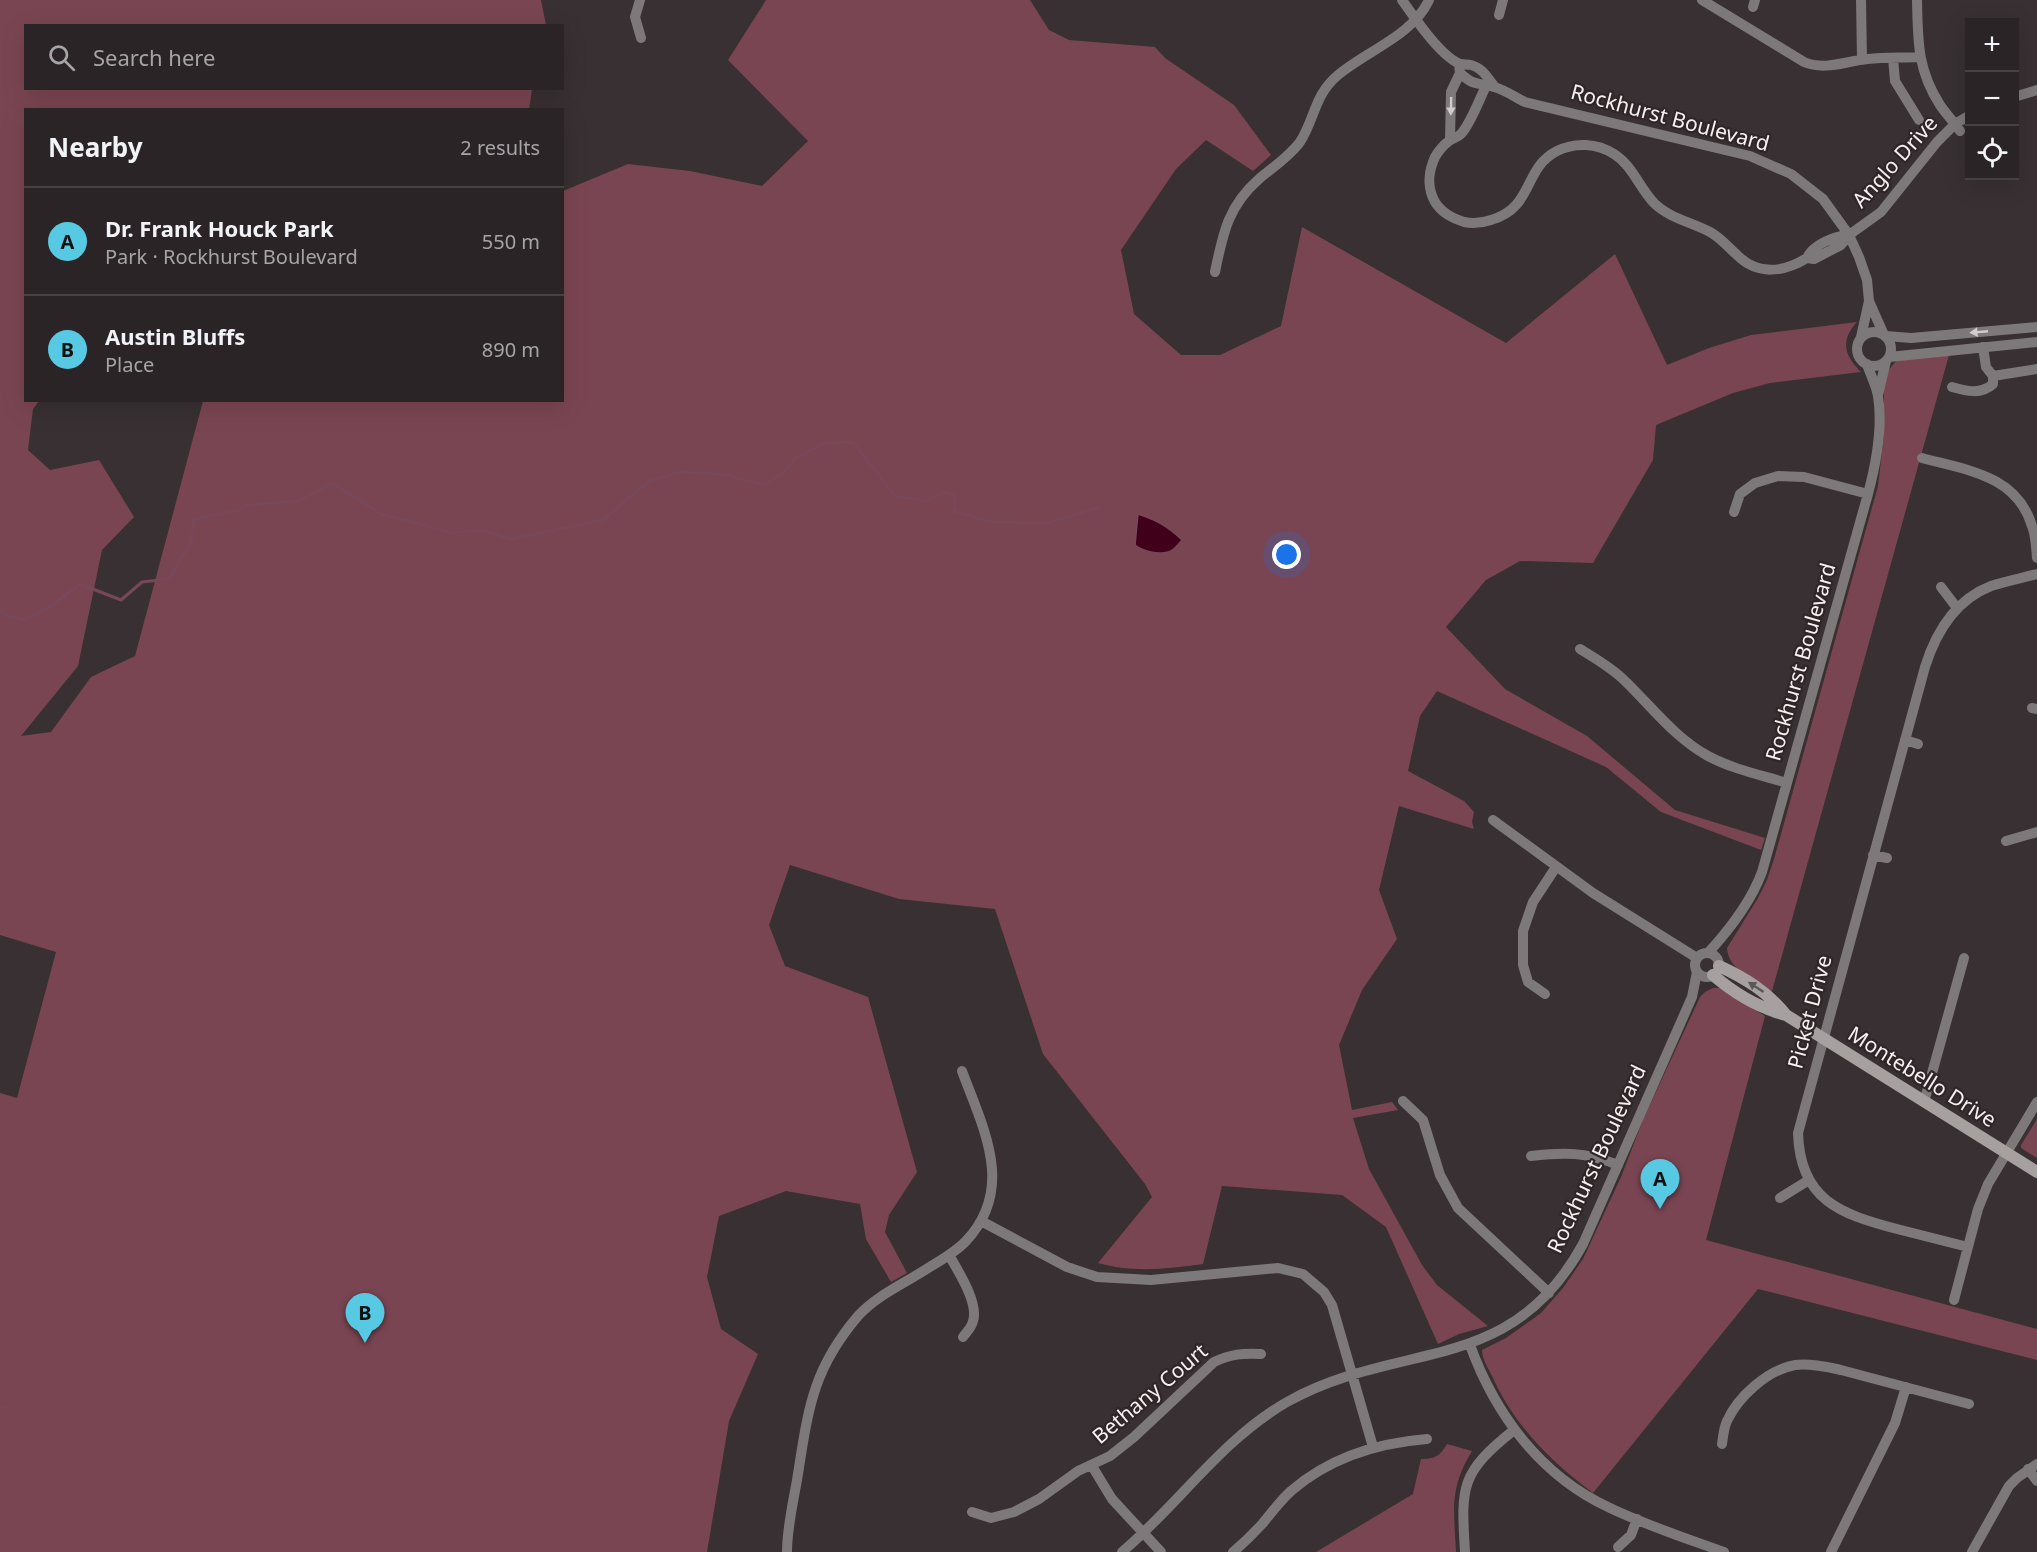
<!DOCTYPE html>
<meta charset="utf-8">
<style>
body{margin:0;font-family:"Noto Sans",sans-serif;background:#363032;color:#f1f3f6}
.controls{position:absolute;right:18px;top:18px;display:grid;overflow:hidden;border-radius:0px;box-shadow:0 6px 24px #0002}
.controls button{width:54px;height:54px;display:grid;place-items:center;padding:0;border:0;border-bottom:2px solid #464143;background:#2a2426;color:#f1f3f6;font:30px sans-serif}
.you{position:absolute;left:1287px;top:555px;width:21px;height:21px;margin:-15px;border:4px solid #fff;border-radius:50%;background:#1a73e8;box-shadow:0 0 0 9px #1a73e833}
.badge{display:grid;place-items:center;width:39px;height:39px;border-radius:50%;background:#57c9e2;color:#111;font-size:20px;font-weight:700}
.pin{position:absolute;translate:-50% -50px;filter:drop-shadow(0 2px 3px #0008)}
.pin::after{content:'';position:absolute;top:32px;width:21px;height:18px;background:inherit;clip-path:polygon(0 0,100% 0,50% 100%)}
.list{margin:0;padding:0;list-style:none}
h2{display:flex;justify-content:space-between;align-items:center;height:78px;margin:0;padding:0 24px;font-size:26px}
h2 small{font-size:20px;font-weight:400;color:#a5a4a7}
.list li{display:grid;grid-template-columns:39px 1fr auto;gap:18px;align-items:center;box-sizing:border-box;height:108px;padding:0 24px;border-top:2px solid #464143}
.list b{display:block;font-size:22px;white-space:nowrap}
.list p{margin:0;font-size:20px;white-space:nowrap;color:#a5a4a7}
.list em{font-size:20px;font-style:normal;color:#a5a4a7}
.icon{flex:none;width:33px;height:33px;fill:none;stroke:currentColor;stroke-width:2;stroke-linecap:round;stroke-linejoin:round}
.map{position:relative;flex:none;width:2037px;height:1552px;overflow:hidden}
.search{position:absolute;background:#2a2426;box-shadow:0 6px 24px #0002;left:24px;top:24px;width:540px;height:66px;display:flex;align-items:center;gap:15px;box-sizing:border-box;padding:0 21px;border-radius:0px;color:#a5a4a7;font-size:22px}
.panel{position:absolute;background:#2a2426;box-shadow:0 6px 24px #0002;left:24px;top:108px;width:540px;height:294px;border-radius:0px}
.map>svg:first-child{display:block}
</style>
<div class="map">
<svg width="2037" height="1552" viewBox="0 0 2037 1552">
<rect width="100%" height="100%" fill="#383032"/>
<!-- green -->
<path fill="#7a4552" d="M0 0H541L546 25 26 26V88L532 89 529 110H26V400L39 401 33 409 28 450 50 470 99 460 134 517 102 550 78 666 21 736 51 732 91 677 135 656 203 401 562 400 563 191 628 164 690 171 762 186 808 141 728 60 766 0H1030L1049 30 1069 40 1155 47 1165 58 1234 105 1271 155 1253 171 1206 140 1176 169 1121 250 1134 314 1181 355H1220L1281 326 1302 227 1506 343 1615 254 1667 365 1709 348 1751 335 1857 322C1840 341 1844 355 1861 372L1770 383 1733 393 1656 425 1653 460 1593 563 1520 561 1486 580 1446 627 1505 689 1587 736 1675 810 1765 838 1761 850 1661 812 1606 767 1437 691 1420 716 1408 771 1464 801 1474 812 1472 822 1474 829 1399 806 1379 890 1397 939 1362 990 1339 1045 1352 1110 1392 1102 1398 1110 1353 1118 1369 1169 1422 1265 1437 1285 1488 1326 1459 1334 1438 1344 1386 1227 1342 1195 1222 1186 1203 1264C1167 1269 1133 1273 1098 1263L1152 1197 1145 1184 1043 1054 995 909 899 899 790 865 769 925 785 966 868 997 917 1172 889 1215 885 1232 907 1273 891 1282 866 1239 860 1204 786 1191 719 1216 707 1277 721 1329 758 1354 729 1421 707 1552H0V1093L17 1098 56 952 0 935Z
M1949 355 1772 991C1755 980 1728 970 1727 948L1758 898 1767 880 1774 859 1878 486 1884 435V382L1886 373 1897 360Z
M1713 988H1720L1765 1016 1706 1240 2037 1329V1360L1758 1289 1593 1493C1550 1461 1514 1425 1492 1376 1488 1368 1482 1359 1482 1350L1506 1338 1541 1313 1563 1288 1583 1259 1621 1177 1643 1120 1700 997 1705 992Z
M2037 1119V1158L2021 1148V1145Z
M1447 1444 1472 1451C1449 1489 1454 1510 1456 1552H1316L1413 1494 1421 1459C1435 1459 1440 1456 1447 1444Z"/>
<!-- water -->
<path fill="#410019" stroke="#77485a" stroke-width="1.5" d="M1138 514C1156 520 1168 526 1182 540 1178 544 1174 551 1168 552 1158 555 1143 551 1135 545Z"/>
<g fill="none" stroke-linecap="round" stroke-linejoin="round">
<!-- stream -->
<path stroke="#77485a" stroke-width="3" d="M0 609 6 615 24 620 48 608 80 584 121 600 142 582 169 579 191 542 194 519 239 510 247 505 299 501 332 483 381 514 453 533 482 530 511 539 603 520 649 481 680 472 723 474 764 485 783 473 796 458 824 443 853 442 895 496 925 501 945 492 955 495 954 511 991 522 1047 523 1099 507
M0 1408 5 1407"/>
<!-- street -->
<path stroke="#7d7879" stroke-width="10" d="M640 0 635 17 641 38
M1402 0C1414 17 1439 54 1458 63 1461 65 1467 64 1471 65 1483 68 1488 79 1495 87
M1702 0 1804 62C1825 71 1846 61 1868 59 1885 57 1902 58 1919 57
M1861 0 1862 59
M1917 0C1918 41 1917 69 1940 105 1946 114 1954 122 1960 131
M1753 7 1755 0
M1499 15 1503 0
M1893 58 1895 81 1919 120
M1459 64 1460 73C1475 87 1477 82 1494 87 1505 90 1515 97 1525 102L1750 156 1791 174 1823 199 1849 235 1859 257 1867 280 1869 301 1884 335
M1486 86C1479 100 1471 123 1461 134 1457 138 1453 138 1449 141 1443 145 1435 155 1433 162 1428 175 1428 190 1435 202 1441 212 1453 219 1464 222 1473 224 1482 223 1491 220 1534 208 1523 168 1557 151 1575 142 1597 143 1614 154 1632 165 1639 187 1654 203 1669 218 1691 222 1710 232 1721 238 1728 247 1737 255 1758 276 1784 272 1807 258 1813 244 1835 236 1849 235
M2014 97 2037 90
M1450 140 1451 92 1460 73
M1807 258 1814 259 1841 245 1849 235 1881 212 1937 142 1955 124 1970 115
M1215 272C1223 233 1228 206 1259 179 1273 167 1289 157 1300 142 1315 119 1314 95 1338 75 1368 50 1412 36 1429 0
M1857 349a17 17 0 1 1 34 0a17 17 0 1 1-34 0Z
M1886 336 1911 338 2037 327
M1861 337 1869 301
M1983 347 1986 367 1993 376 2037 369
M1889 357 2037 342
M1952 387C1966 391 1981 395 1993 384V376
M1878 395 1886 361
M1922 458C1966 470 2017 475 2032 526 2036 536 2036 548 2037 558
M1734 512 1740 494 1755 483 1778 476 1804 477 1868 494
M1941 587 1957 608
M1580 649C1596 659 1612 668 1625 681 1652 707 1675 738 1708 756 1732 769 1761 775 1787 783
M2032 708 2037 709
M1905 740 1918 744
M1493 820 1593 893 1697 958
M2006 841 2037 832
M1873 855 1887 858
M1695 965a12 12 0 1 1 24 0a12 12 0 1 1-24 0Z
M1708 953C1730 929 1751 902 1762 872L1868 494C1876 464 1883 427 1878 396 1876 385 1870 374 1867 364
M1545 994 1528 982 1523 965V931L1533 902 1556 867
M1403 1101 1423 1120 1440 1175 1458 1208 1549 1293
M1924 1102 1964 958
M1531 1156C1565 1152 1586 1152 1618 1165
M1780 1198 1809 1180
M981 1221 1067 1267 1097 1277 1151 1280 1278 1268 1303 1274 1324 1292 1332 1305 1373 1447
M1968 1247C1945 1241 1921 1235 1897 1229 1840 1214 1800 1200 1798 1133L1925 667C1936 632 1955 600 1991 586 2006 581 2022 578 2037 574
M949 1255C958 1271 979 1303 973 1321 972 1327 966 1333 963 1337
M1954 1300 1978 1209 1988 1184 2037 1102
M1470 1345C1495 1414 1540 1475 1608 1507 1645 1525 1685 1538 1724 1552
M1722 1444C1723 1436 1724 1427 1727 1421 1738 1397 1767 1370 1795 1365 1809 1363 1827 1367 1841 1370L1969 1404
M1092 1466 1112 1499 1161 1552
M2028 1469 2037 1481
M972 1512 991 1518 1014 1512 1039 1499 1078 1471 1110 1456 1134 1437 1214 1362C1231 1354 1243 1353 1261 1354
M1618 1547 1631 1535 1637 1519
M787 1552C787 1528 793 1503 797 1480 808 1412 811 1371 858 1316 876 1296 903 1284 925 1270 939 1261 955 1253 966 1241 1016 1188 983 1128 962 1071
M1122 1552C1179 1504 1221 1440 1287 1402 1399 1339 1510 1378 1583 1244L1692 997 1697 972
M1233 1552C1244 1543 1254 1533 1263 1523 1272 1512 1280 1501 1291 1491 1329 1458 1377 1443 1427 1439
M1465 1552C1461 1486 1460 1473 1514 1430
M1831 1552 1895 1423 1906 1387
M1972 1552 2009 1486 2017 1478 2037 1464"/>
<!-- secondary -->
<path stroke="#a7a0a1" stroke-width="12" d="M1719 966C1745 978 1768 992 1786 1015
M1713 975C1734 993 1759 1008 1786 1015L2037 1172"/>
</g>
<!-- one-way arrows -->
<defs><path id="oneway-solid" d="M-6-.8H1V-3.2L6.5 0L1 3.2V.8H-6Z" transform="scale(1.5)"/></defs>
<g fill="#d2cccd">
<use href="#oneway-solid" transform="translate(1451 106) rotate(91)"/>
<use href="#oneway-solid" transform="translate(1979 332) rotate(175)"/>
</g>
<use fill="#5e5758" href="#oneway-solid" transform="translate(1756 987) rotate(-147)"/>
<g text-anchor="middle" stroke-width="4.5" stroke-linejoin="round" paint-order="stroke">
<!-- street labels -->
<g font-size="21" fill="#f6f0f1" stroke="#2e2628">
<text transform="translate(1670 118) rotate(15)" y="7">Rockhurst Boulevard</text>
<text transform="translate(1895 162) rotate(-48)" y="7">Anglo Drive</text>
<text transform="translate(1801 662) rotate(-74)" y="7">Rockhurst Boulevard</text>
<text transform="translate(1810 1012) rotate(-75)" y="7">Picket Drive</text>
<text transform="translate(1922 1077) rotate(32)" y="7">Montebello Drive</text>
<text transform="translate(1597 1159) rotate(-65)" y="7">Rockhurst Boulevard</text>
<text transform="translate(1150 1394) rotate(-40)" y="7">Bethany Court</text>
</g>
</g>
</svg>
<div class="controls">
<button>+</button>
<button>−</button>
<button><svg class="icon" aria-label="locate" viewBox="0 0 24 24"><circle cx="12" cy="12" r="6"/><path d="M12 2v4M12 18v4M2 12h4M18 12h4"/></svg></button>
</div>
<div class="you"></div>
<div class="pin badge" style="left:1660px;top:1209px">A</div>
<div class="pin badge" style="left:365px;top:1343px">B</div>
<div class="search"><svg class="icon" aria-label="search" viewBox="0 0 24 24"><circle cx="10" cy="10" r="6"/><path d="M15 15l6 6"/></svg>Search here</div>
<section class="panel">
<h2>Nearby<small>2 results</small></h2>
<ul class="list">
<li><span class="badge">A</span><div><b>Dr. Frank Houck Park</b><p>Park · Rockhurst Boulevard</p></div><em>550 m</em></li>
<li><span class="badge">B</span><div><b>Austin Bluffs</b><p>Place</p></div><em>890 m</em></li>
</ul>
</section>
</div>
